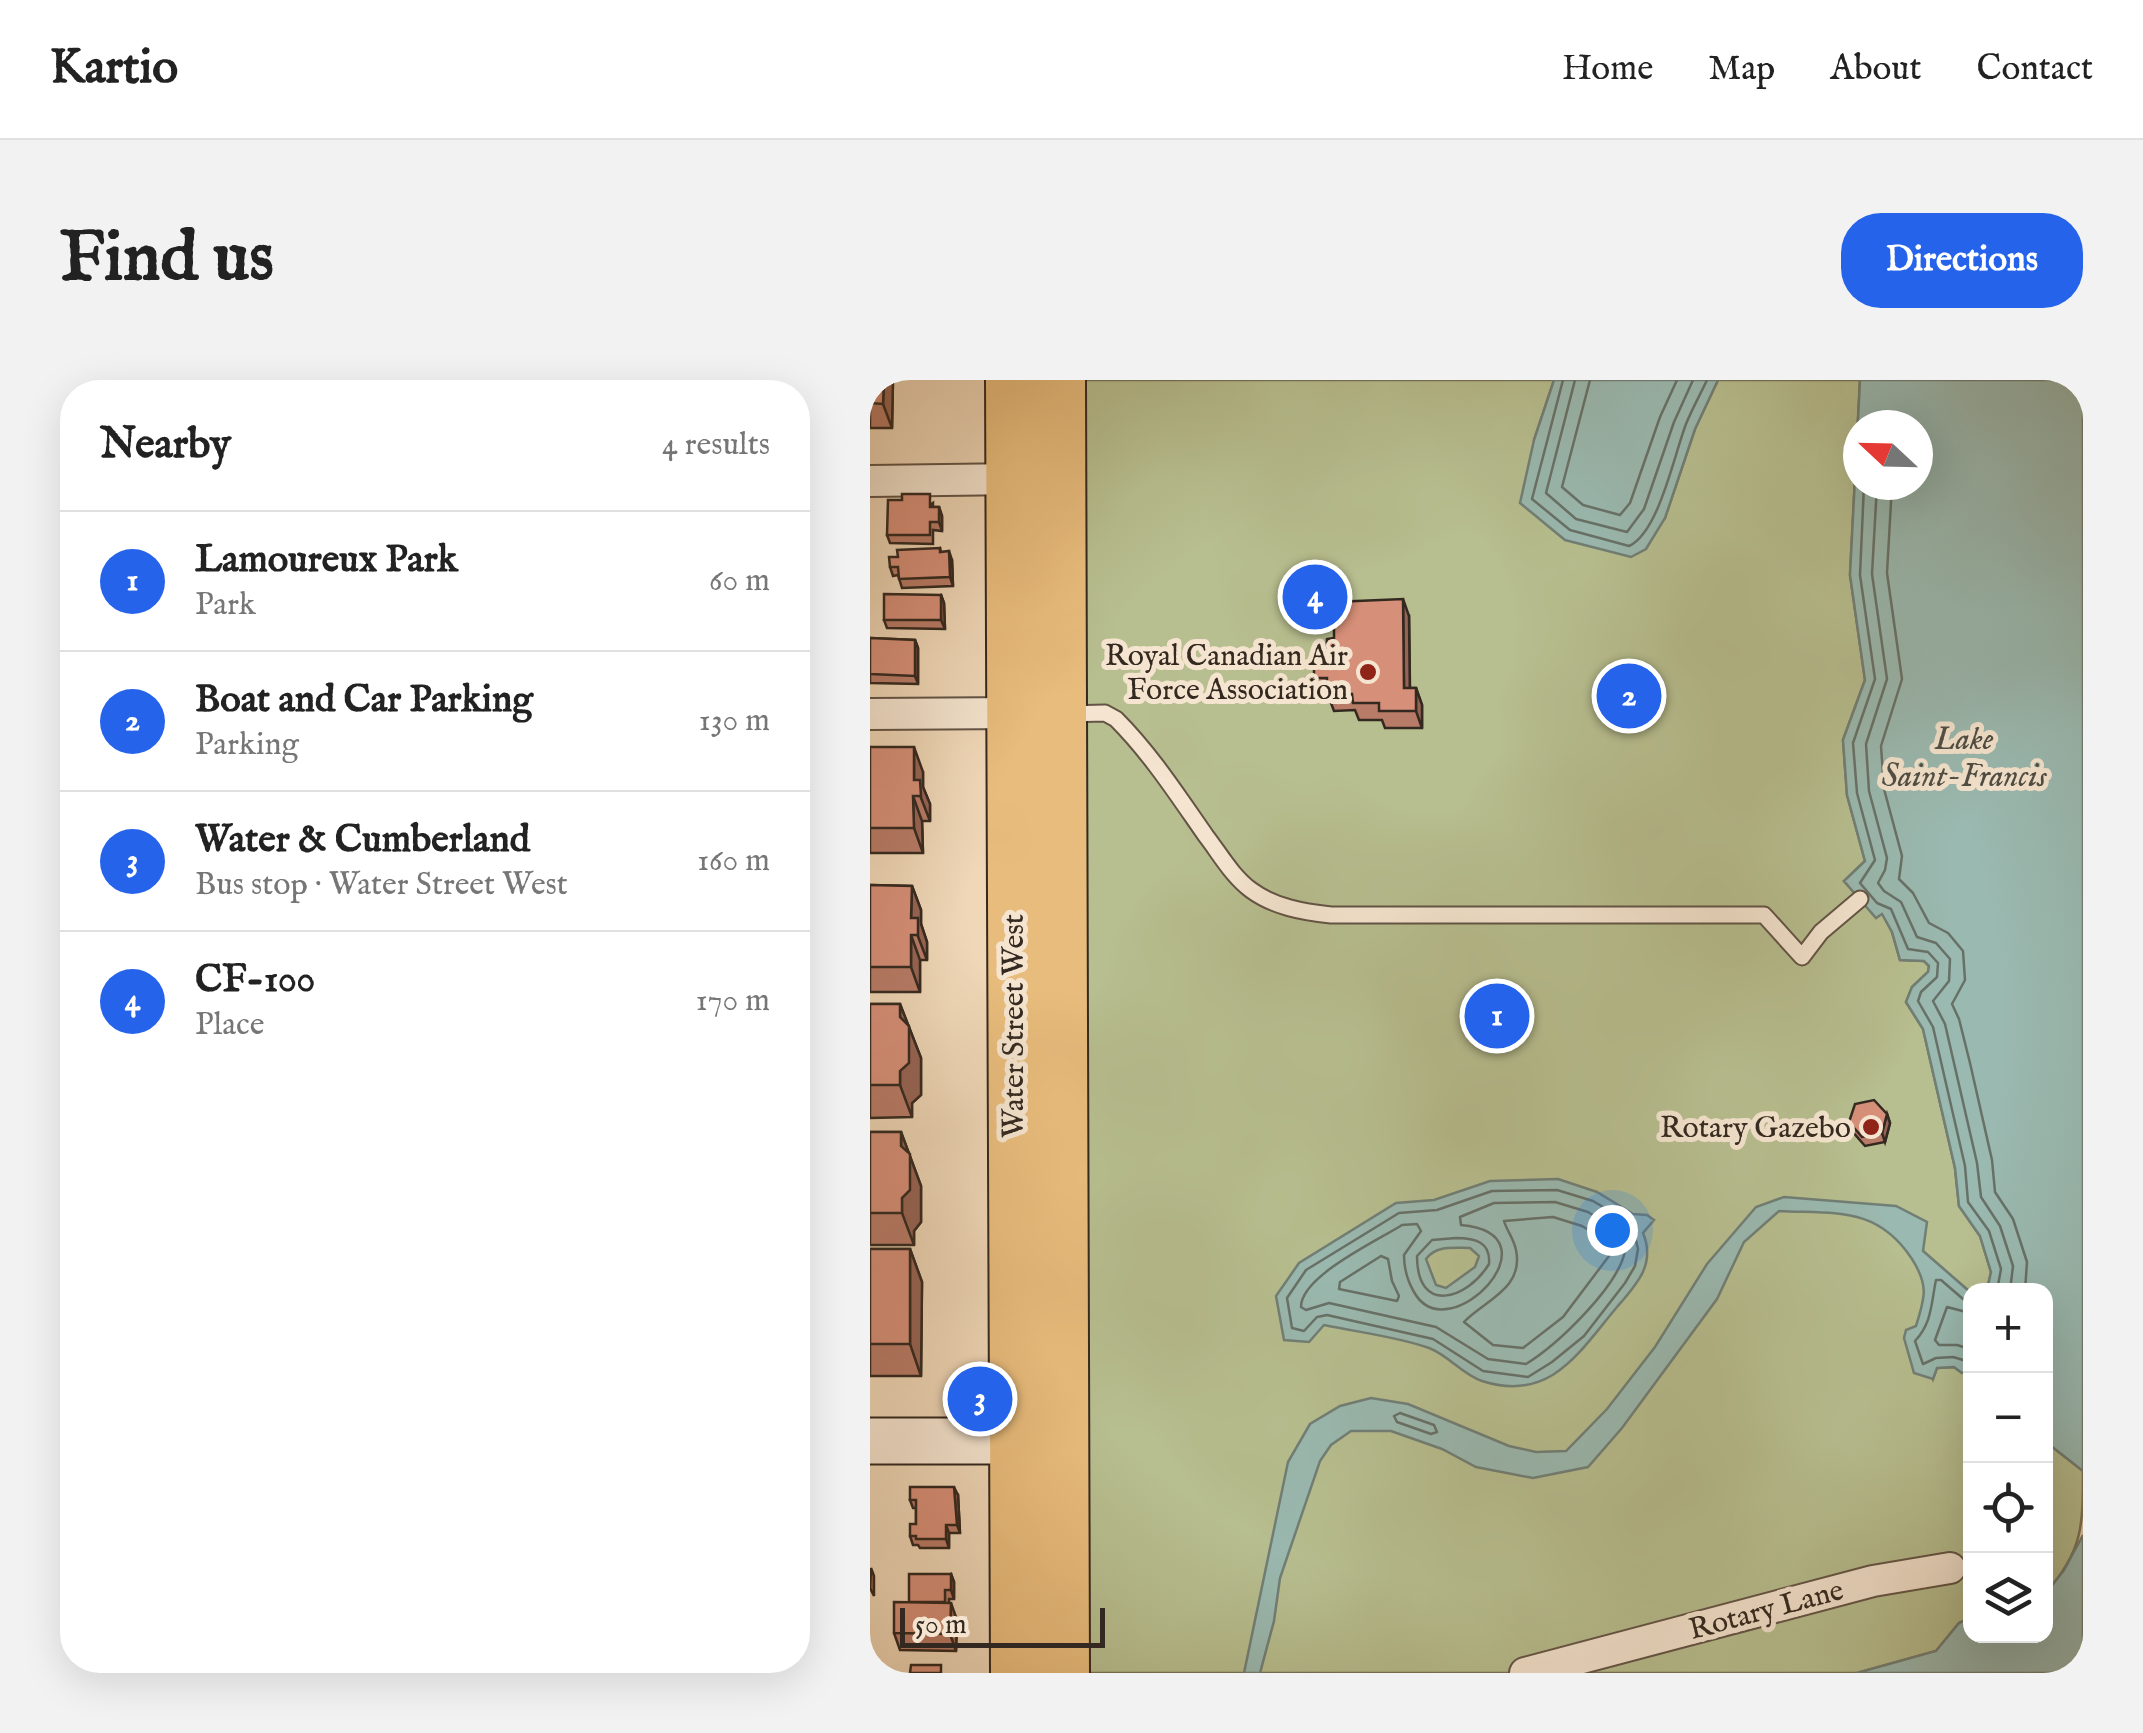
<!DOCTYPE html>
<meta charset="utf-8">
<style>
body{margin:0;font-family:"IM FELL English",serif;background:#f2f2f2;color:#222}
.controls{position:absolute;right:30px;bottom:30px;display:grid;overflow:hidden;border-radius:20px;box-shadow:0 10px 40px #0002}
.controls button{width:90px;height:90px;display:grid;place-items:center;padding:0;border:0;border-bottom:2px solid #e0e0e0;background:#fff;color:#222;font:50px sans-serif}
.compass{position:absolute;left:973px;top:30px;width:90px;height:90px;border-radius:50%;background:#fff;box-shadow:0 10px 40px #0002;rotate:292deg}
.scale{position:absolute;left:30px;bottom:25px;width:205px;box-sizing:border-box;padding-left:10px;border:5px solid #342920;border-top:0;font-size:28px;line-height:35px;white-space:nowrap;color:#342920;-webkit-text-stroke:8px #f5e5d0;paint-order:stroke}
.you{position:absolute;left:742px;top:850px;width:35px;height:35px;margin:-25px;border:8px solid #fff;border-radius:50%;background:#1a73e8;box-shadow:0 0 0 15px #1a73e833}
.badge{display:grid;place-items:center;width:65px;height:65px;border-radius:50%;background:#2563eb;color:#fff;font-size:32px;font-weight:700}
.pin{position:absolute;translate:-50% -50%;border:5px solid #fff;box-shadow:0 2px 10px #0006}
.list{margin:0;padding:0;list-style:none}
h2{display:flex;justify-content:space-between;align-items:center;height:130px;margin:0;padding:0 40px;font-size:42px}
h2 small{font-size:32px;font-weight:400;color:#767676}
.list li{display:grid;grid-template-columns:65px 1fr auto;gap:30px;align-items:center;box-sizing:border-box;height:140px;padding:0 40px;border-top:2px solid #e0e0e0}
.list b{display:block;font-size:38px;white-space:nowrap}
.list p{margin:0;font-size:32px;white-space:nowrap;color:#767676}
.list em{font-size:32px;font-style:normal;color:#767676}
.icon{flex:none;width:55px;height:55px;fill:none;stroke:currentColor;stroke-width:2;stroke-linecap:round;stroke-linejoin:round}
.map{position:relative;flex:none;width:1213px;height:1293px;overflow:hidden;border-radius:40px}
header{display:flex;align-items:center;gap:60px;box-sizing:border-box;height:140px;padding:0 50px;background:#fff;border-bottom:2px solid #e0e0e0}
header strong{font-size:48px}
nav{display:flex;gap:55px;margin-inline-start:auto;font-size:35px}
.intro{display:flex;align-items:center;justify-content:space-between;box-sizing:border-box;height:240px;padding:0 60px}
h1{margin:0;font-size:70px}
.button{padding:25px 45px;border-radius:40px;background:#2563eb;color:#fff;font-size:35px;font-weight:700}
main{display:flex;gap:60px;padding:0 60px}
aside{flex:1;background:#fff;border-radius:40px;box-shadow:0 10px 40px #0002}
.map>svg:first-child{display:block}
</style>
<header>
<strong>Kartio</strong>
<nav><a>Home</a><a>Map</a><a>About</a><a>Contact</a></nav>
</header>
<div class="intro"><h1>Find us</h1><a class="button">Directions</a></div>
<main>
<aside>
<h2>Nearby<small>4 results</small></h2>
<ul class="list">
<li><span class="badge">1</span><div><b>Lamoureux Park</b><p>Park</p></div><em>60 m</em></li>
<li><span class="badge">2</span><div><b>Boat and Car Parking</b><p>Parking</p></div><em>130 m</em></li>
<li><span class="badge">3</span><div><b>Water &amp; Cumberland</b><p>Bus stop · Water Street West</p></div><em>160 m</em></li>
<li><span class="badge">4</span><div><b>CF-100</b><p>Place</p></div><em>170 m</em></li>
</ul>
</aside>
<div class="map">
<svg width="1213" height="1293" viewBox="0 0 1213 1293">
<rect width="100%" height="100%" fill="#efd7b7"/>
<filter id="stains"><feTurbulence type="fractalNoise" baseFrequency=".002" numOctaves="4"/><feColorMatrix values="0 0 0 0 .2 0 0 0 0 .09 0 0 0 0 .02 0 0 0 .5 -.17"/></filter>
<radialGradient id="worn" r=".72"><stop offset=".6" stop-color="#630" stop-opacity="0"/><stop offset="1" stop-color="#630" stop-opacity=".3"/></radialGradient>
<!-- green -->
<path fill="#b7be8f" stroke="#767458" stroke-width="2.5" d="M206 0H684L664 60 795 138 825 49 848 0H990L980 195 995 300 973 360 977 415 995 481 974 501 1006 537 1012 533 1022 552 1030 580 1054 581 1059 586 1058 592 1042 607 1036 622 1053 649 1085 788 1089 826 1110 856 1121 892 1117 910 1100 912 1053 871 1055 920 1046 947 1063 999 1067 988 1084 987 1092 993 1100 991V1238L1089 1243 1066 1271 987 1293H210Z
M1176 1062 1213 1091C1213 1146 1213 1170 1176 1213Z"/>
<!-- water -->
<path fill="#9ab9b0" stroke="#717f76" stroke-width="2.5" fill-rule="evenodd" d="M684 0H848L825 49 795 138 776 169 761 177 695 160 650 123 664 60Z
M990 0H1213V1091L1176 1062V911L1117 910 1121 892 1110 856 1089 826 1085 788 1053 649 1036 622 1042 607 1058 592 1059 586 1054 581 1030 580 1022 552 1012 534 1006 538 974 501 995 481 977 415 973 360 995 300 980 195ZM988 45H1048V105H988Z
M688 799 727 812 763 834 777 835 784 840 773 853C786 884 767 904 747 927 709 972 681 1023 612 1001 593 995 578 975 559 968 529 957 487 952 454 945L439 962 414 960 406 916 429 883 526 823 564 820 620 801ZM600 868 609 876 605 887 576 908 566 905 556 879C566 865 584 868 600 868Z
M914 817 1026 826 1057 842 1053 871 1100 912V991L1092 993 1084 987 1067 988 1063 999 1044 993 1034 958 1036 950 1046 946C1055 917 1059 906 1042 879 1007 826 966 834 909 831L874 862 847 919 752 1048 718 1087 663 1098 606 1087 572 1069 521 1051H481L461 1065 450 1081 410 1198 404 1241 390 1293H374L418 1082 440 1044 470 1026 501 1018 538 1024 639 1066 666 1072 696 1071 737 1029 785 967 837 884 886 827Z
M1213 1155V1293H987L1066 1271 1089 1243 1100 1238V1256H1176V1213L1194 1190Z"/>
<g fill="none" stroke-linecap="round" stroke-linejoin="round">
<!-- shore -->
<path stroke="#677168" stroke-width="2.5" d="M693 0 662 119 700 150 759 166C789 152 804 75 816 44 822 29 830 15 837 0
M705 0 676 113 706 139 757 152 774 129 804 42 823 0
M720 0 692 107 713 125 750 135 760 123 790 37 807 0
M994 105 990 195 1005 299 983 363 987 413 1005 480 990 503 1007 523 1021 529 1038 569 1058 572 1068 583 1067 597 1051 612 1048 621 1063 647 1095 786 1098 822 1119 851 1131 889 1127 911
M1007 105 1002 194 1017 299 996 364 999 411 1017 478 1015 490 1008 503 1014 511 1031 522 1047 557 1066 563 1080 579 1079 601 1063 621 1075 644 1107 783 1111 817 1130 846 1143 886 1140 911
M1022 105 1017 193 1032 299 1011 366 1014 409 1032 476 1029 499 1043 513 1059 543 1078 553 1093 571 1095 600 1082 624 1089 639 1100 683 1122 780 1125 812 1143 839 1157 882 1155 911
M687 810 723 821 762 844 768 869 765 886 755 903 714 956 682 982 658 997 613 991 563 959 457 935 447 937 434 951 422 948 417 918 436 890 529 833 567 830 622 811Z
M685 822 718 832 749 851 755 871C748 907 687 965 656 984L618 979 566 947 459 923 436 930 431 927C431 896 507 861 532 845L547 844 551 851 534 875C534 889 537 900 544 912 578 973 692 854 591 845L590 837 624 823Z
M683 837 712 846 735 860 739 876 693 937 653 968 623 965 594 942C615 920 654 909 646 870 644 859 637 851 634 841Z
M586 858C605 858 621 862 619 884 597 920 547 935 547 876L562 860Z
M511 876 518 879 522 901 529 916 527 921 469 909 470 902Z
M1100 921 1093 919 1071 900H1066C1061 924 1062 943 1045 961L1053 984 1066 978 1083 977 1100 982
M1100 933 1077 927 1065 960 1069 965H1087L1100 969
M530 1033 564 1045 567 1052 561 1054 527 1042 524 1036Z"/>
<defs>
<path id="lane" d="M195 334 235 333 246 339C281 374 308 416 336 456 350 474 362 496 381 510 404 527 433 532 461 535H894L932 577 951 552 990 519"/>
<path id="street" d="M0 101 157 99
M0 334 158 333
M655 1293 1003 1201 1080 1188"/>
<path id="secondary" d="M0 1061H183"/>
<path id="primary" d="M141 0 146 1293
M190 0 194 1293"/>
</defs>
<!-- lane casing -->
<use href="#lane" stroke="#635446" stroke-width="19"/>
<!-- street casing -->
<use href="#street" stroke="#635446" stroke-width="34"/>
<!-- secondary casing -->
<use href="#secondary" stroke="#342920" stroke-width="49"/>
<!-- primary casing -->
<use href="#primary" stroke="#342920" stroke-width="54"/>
<!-- lane -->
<use href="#lane" stroke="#f5e5d0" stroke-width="15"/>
<!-- street -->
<use href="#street" stroke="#f5e5d0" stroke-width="30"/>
<!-- secondary -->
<use href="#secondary" stroke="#f5e5d0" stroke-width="45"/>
<!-- primary -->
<use href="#primary" stroke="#e8bc7c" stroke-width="50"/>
</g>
<!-- wall -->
<path fill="#b87b67" stroke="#342920" stroke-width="2.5" d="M0 0H23L22 48H0Z
M63 123V127H69L72 136V151L63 150V164L20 163 17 155Z
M70 168 71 172 82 180 83 206 32 208 28 195 23 196 20 187 28 177Z
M71 215 74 223 75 249 17 248 14 240Z
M539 236 540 308H546L552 325V348H515L512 340H489L485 330 464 331 458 315H450L444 298 464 258Z
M0 258 45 260 48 268V304L0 303Z
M0 367 53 392V407L60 424V441H52L53 473H0Z
M0 505 42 506 51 530V544L57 562V580H50V612H0Z
M0 624H30L51 678V715L42 723V737L0 738Z
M1017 734 1020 743 1015 762 995 766 982 751 979 742Z
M0 752H31L51 806V842L44 851V865H0Z
M0 869H40L52 902 51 996H0Z
M88 1115 90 1153H79V1168H50L48 1165H43L40 1156 46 1144V1128H43L40 1120Z
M81 1194 84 1202V1219H79V1223L87 1240 86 1271 30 1270 24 1253 39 1222Z"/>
<!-- shaded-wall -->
<path fill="#966454" stroke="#342920" stroke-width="2.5" d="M14 0H23L22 48 13 24Z
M69 127 72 136V151L69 142Z
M79 171 82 180 83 206 80 197Z
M71 215 74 223 75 249 71 240Z
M533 219 539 236 540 325 534 308Z
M45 260 48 268V304L45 296Z
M546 308 552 325V348L546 331Z
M44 367 53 392V407L60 424V441L44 400Z
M43 416 52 441 53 473 44 448Z
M42 506 51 530V544L57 562V580L41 538Z
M41 555 50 580V612L41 587Z
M30 624 51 678V715L42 723V737L30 705Z
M1017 734 1020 743 1015 762 1012 753Z
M31 752 51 806V842L44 851V865L32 833Z
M40 869 52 902 51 996 40 964Z
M84 1107 88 1115 90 1153 87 1145Z
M76 1145 79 1153V1168L76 1159Z
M1 1188 4 1196V1216L0 1208Z
M81 1194 84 1202V1219L81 1210Z
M81 1223 87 1240 86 1271 80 1254Z"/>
<!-- building -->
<path fill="#d68f78" stroke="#342920" stroke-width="2.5" d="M0 0H14L13 24 0 23Z
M32 114H60V127H69V142H60V155H17L18 120H32Z
M70 168V172L79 171 80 197 29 199 28 187H20L19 177H28L27 170Z
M14 214 71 215V240H14Z
M533 219 534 308H546V331H509V323H483L482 314H457V298H444V275H456L457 259 464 258V222Z
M0 258 45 260V296L0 294Z
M0 367H44V400H50L51 416H43L44 448H0Z
M0 505 42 506 41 538H48V555H41V587H0Z
M0 624H30V637L39 646V683L30 691V705H0Z
M1004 720 1017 734 1012 753 992 757 979 742 985 724Z
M0 752H31V766L40 774V810L32 818V833H0Z
M0 869H40V964H0Z
M40 1107H84L87 1145H76V1159H46V1156H40V1144H46V1120H40Z
M39 1194H81V1210H75V1222H39Z
M24 1222 81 1223 80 1254 24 1253Z
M41 1285H71V1293H40Z"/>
<!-- markers -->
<g fill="#8f2418" stroke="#f5e5d0" stroke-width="4">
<circle cx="498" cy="292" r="10"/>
<circle cx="1001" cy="747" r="10"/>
</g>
<g text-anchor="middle" stroke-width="10" stroke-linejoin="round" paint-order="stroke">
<!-- poi labels -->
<g font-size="30" fill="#342920" stroke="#f5e5d0" text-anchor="end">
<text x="478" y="285">Royal Canadian Air<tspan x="478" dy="34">Force Association</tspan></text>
<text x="981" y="757">Rotary Gazebo</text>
</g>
<!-- street labels -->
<g font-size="30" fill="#342920" stroke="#f5e5d0">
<text transform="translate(143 646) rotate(-90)" y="10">Water Street West</text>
<text transform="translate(896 1229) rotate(-15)" y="10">Rotary Lane</text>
</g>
<!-- water labels -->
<g font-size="32" font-style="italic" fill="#4e4d44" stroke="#f5e5d0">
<text x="1094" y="369">Lake<tspan x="1094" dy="37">Saint-Francis</tspan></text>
</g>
</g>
<rect width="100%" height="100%" filter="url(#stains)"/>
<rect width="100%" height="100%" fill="url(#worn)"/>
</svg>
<div class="controls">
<button>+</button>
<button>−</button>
<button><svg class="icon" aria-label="locate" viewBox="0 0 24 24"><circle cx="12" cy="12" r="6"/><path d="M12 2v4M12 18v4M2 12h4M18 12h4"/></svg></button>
<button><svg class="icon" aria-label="layers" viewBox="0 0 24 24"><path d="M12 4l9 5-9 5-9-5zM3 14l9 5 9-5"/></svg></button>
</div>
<svg class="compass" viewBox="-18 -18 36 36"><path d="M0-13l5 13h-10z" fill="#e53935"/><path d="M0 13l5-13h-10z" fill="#767676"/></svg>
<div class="scale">50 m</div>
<div class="you"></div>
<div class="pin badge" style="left:627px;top:636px">1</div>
<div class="pin badge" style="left:759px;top:316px">2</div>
<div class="pin badge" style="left:110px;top:1019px">3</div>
<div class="pin badge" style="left:445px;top:217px">4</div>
</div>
</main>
